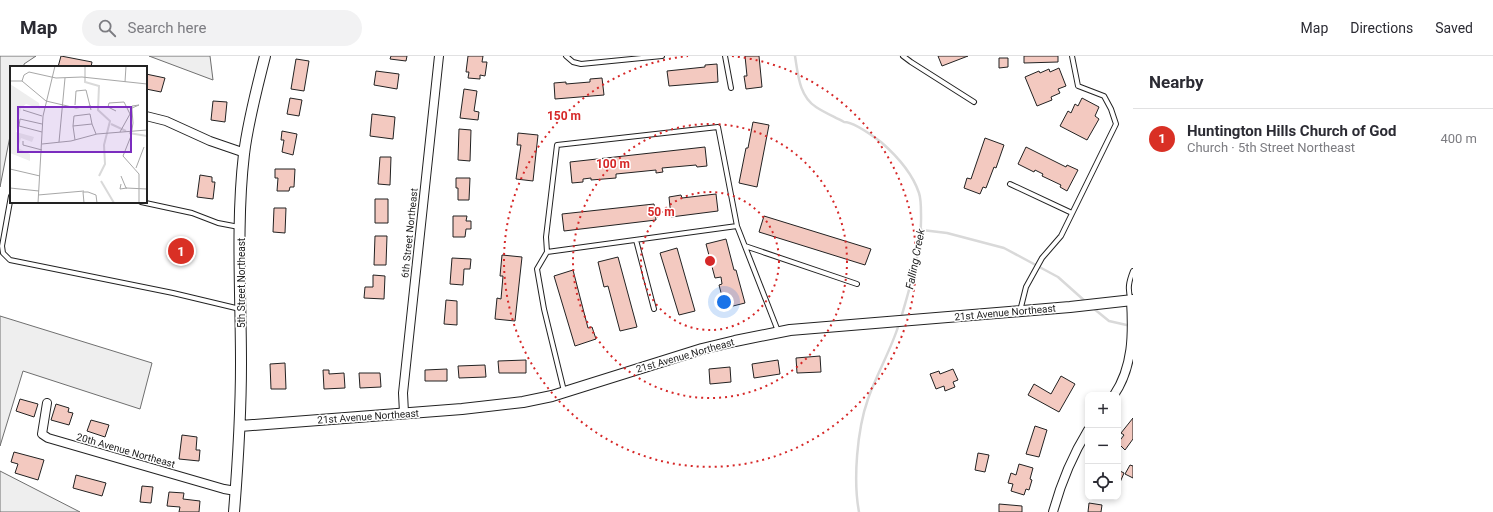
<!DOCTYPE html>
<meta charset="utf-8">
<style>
body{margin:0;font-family:Roboto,sans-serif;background:#f2f2f3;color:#2b2b33}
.controls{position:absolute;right:12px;bottom:12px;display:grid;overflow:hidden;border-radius:8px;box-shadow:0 2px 6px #0003}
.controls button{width:36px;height:36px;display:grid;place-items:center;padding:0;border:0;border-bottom:1px solid #e1e1e2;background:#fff;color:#2b2b33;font:20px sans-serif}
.you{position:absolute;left:724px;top:246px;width:14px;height:14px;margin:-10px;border:3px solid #fff;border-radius:50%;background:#1a73e8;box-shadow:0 0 0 6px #1a73e833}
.badge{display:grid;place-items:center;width:26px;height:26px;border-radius:50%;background:#d93025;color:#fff;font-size:13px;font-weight:700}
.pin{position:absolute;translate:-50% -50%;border:2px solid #fff;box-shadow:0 1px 4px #0006}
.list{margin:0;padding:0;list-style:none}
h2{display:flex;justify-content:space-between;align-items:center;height:52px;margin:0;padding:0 16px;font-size:17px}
h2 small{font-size:13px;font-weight:400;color:#7c7c81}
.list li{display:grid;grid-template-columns:26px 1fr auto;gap:12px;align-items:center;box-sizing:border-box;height:60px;padding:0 16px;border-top:1px solid #e1e1e2}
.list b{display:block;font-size:15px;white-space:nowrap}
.list p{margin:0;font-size:13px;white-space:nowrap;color:#7c7c81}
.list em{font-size:13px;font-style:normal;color:#7c7c81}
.icon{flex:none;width:22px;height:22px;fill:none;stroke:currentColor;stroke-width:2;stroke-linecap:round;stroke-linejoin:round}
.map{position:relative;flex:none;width:1133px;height:456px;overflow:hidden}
header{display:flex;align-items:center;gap:24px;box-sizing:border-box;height:56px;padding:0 20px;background:#fff;border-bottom:1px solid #e1e1e2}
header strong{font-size:19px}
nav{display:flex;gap:22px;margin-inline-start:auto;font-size:14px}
.search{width:280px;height:36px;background:#f2f2f3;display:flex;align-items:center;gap:10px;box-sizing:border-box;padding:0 14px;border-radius:22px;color:#7c7c81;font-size:15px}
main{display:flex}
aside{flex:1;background:#fff}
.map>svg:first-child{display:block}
</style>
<header>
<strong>Map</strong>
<div class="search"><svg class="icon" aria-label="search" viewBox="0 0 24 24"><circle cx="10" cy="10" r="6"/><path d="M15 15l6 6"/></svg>Search here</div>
<nav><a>Map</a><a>Directions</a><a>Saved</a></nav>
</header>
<main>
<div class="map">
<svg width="1133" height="456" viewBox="0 0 1133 456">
<rect width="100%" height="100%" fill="#fff"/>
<!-- green -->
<path fill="#eee" stroke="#6f6f6f" d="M0 0H36L24 8V11H11V75L0 131Z
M149 0H210L213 24Z
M0 260 152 307 140 353 23 315 0 390Z
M0 415 80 456H0Z"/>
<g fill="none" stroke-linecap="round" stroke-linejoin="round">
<!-- stream -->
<path stroke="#d9d9d9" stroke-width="2.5" d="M795 0C798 18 799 40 816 51 825 57 835 61 844 66 854 66 873 80 881 86 897 100 912 116 919 137 921 143 921 151 921 158 922 194 911 227 901 262
M922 174 947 177 1004 192 1058 221 1086 246
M1093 252 1109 265 1131 270
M859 456C853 424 857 374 868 343 877 317 891 294 899 268"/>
</g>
<!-- building -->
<path fill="#f3c9c0" stroke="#222" d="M61 0 92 6 91 11H58Z
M391 0H407L406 5 390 3Z
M468 0H483L482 6H487L485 20 480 19V23L468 22 469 16H466Z
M745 0H759L762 31 746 33 744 20H747Z
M938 0H968L942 10Z
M1024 0H1058V6L1024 7Z
M999 2H1008V11L999 12Z
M296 3 309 5 304 35 291 33Z
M717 8 718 26 669 30 667 15 705 11V9Z
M1059 12 1066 30 1058 33 1060 37 1051 41 1052 44 1037 50 1025 21 1039 15 1040 17 1049 13 1050 16Z
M376 15 399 18 397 33 374 29Z
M146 18 165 22 161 36 146 33Z
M602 22 604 39 555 43 554 27 566 26V28L590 26V23Z
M464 33 477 35 474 55 479 56 478 64 460 62Z
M290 42 302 44 299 60 287 58Z
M1082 42 1099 51 1095 60 1099 63 1087 84 1060 70 1068 55 1071 57 1075 48 1078 50Z
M213 45 227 46 225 66 211 64Z
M372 58 395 61 393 83 370 80Z
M753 66 769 69 757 131 739 127 746 92H748Z
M459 73 471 74 470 105 458 104Z
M282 75 297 78 293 99 282 96 284 84H281Z
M518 77 538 79 533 125 516 123 521 89H517Z
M985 82 1004 89 996 112 994 111 986 132 983 131 980 138 964 132 967 122 971 123Z
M705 91 707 110 697 111 696 109 662 112 663 116 656 117V114L616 118V122L591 124V122L583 123V126L572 127 570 106Z
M1026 91 1066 111 1067 109 1078 114 1067 135 1060 131 1061 129 1042 120 1043 118 1035 114 1034 116 1018 108Z
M380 101H391L390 129 378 128Z
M275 113H295L294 131H290L289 135H277L278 122H275Z
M200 119 212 121V126H215L213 143 197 141Z
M456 122H470L469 144H458V132H456Z
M716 138 718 155 671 161 669 141 681 139 682 142Z
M375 143H388V167H375Z
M654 148 656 164 564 175 562 158Z
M274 152H286L285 177 273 176Z
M453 160H467L466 165H471V173H466L465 181H453Z
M764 160 871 193 865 209 759 176Z
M375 180H387L386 209H374Z
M726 183 734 214H736L745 247 725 252 719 229 722 228 721 221 715 222 706 188Z
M677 192 695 255 679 259 660 197Z
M502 199 522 201 515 265 495 263 497 242 501 243 503 220H500Z
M618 201 637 271 620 275 608 230 604 231 598 206Z
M452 202 471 203 470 213H464L463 229 450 228Z
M573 214 588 272 592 271 596 283 575 290 554 220Z
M373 219 385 220 384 243 364 242 365 231H373Z
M446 244 457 245V269L444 268Z
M820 300 821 316 797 317 796 302Z
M526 304V317H499L498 305Z
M778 304 780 318 754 322 752 308Z
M285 307 286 333H271L270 308Z
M485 309 486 321 459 322 458 310Z
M730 311 731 326 710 328 709 313Z
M447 313V325H425V314Z
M953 313 958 324 953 326 955 331 945 335 944 330 936 333 930 318 939 315 940 318Z
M323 314H329V318L344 317 345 332 324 333Z
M359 317H380L381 331 360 332Z
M1061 320 1075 328 1059 356 1028 339 1034 328 1051 338Z
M20 343 38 348 34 361 16 355Z
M56 348 69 352 68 356 73 357 69 369 51 364Z
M1133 362V383L1125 394 1118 387 1124 379 1121 377Z
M91 364 109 369 105 381 87 375Z
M1035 370 1047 374 1039 401 1026 398Z
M182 379 197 381 196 394H200L199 405 179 403Z
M14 396 44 404 38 424 15 417 18 408 11 406Z
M978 397 989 399 985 416 975 414Z
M1019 408 1033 412 1030 423 1032 424 1029 434 1026 433 1024 439 1011 435 1013 428 1008 427 1011 417 1016 419Z
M1130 409 1133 410V422L1125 418Z
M1118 414 1124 417 1118 431Z
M76 419 106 427 102 440 73 432Z
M142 430 153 431 151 447 140 446Z
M169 436 184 437 183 443 200 445 199 456H179L180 451 167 450Z
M1089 447 1102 449 1101 456H1088Z
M999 448 1022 450V456H999Z"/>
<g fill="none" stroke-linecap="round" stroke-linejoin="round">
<defs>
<path id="service" d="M566 0 573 6 581 8 662 0
M725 0 731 32
M903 0 911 6 974 46
M1010 128 1072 157
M11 140 2 190 3 197 10 204 173 237 240 253
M141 146 192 157 218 167 239 171
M636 184 654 253
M745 190 857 228
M547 196 546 181 557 89 718 71 737 170
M1131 244C1127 233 1129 225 1133 215
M1020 255 1026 231 1042 202 1061 180 1116 68 1111 53 1104 40 1078 30 1072 0
M564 335 544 253 537 213 547 196 737 170 778 275"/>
<path id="minor" d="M146 60 166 65 210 85 245 97
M1114 339C1133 311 1133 278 1131 244
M47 347 42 378 48 382 224 433 236 435
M404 357 403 337 439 0
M1053 456C1061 427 1072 400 1088 374"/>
<path id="tertiary" d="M240 370 462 353 523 346 552 340 702 293 735 285 790 274 1070 251 1133 244
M234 456C238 406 241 357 241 307 241 238 236 167 244 98 248 65 257 32 265 0"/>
</defs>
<!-- service casing -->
<use href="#service" stroke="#222" stroke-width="6"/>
<!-- minor casing -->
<use href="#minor" stroke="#222" stroke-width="10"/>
<!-- tertiary casing -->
<use href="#tertiary" stroke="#222" stroke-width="12"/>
<!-- service -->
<use href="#service" stroke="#fff" stroke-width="4"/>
<!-- minor -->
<use href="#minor" stroke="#fff" stroke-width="8"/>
<!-- tertiary -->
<use href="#tertiary" stroke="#fff" stroke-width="10"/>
</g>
<!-- distance rings -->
<g fill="none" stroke="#d62828" stroke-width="2" stroke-dasharray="2 4">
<circle cx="710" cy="205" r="69"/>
<circle cx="710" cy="205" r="137"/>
<path d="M732 0A206 206 0 1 1 688 0"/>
</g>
<g text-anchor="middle" stroke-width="3" stroke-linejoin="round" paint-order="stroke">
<!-- street labels -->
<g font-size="10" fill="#222" stroke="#fff">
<text transform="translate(409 177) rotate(-84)" y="4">6th Street Northeast</text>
<text transform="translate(241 227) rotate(-90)" y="4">5th Street Northeast</text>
<text transform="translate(1005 256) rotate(-5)" y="4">21st Avenue Northeast</text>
<text transform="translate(685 299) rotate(-16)" y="4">21st Avenue Northeast</text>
<text transform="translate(368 360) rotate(-4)" y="4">21st Avenue Northeast</text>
<text transform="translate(126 394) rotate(16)" y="4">20th Avenue Northeast</text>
</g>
<!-- water labels -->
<g font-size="11" font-style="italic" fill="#222" stroke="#fff">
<text transform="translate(915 203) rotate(-79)" y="4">Falling Creek</text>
</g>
</g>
<!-- overview -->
<g transform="translate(10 10)">
<rect width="137" height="137" fill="#fff"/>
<path d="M0 18 29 37 30 43 16 38 11 42 6 66 24 71 22 76 11 72 8 82 20 88V95L0 87Z" fill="#eee"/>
<path fill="none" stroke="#d9d9d9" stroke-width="2" d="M75 0V16L89 20 88 44 100 55 94 79 95 98 89 110M101 58 116 65M119 67 137 70M91 115 104 137"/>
<path fill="none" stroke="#a7a7a7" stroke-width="1" d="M0 15H12L36 35 66 42 81 40M12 15 14 9 19 6 46 12 72 11 137 18M115 16 116 0M65 39 66 25 76 24 81 44M122 42 129 39 122 40V44L123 57 121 70 113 90 129 108V137M13 44 32 50M106 45 98 41 99 37 114 36 120 48 110 66M32 58 10 53 9 60 32 66M63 60 64 50 80 48 82 58M65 74 63 60 82 58 86 68M13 75V79L32 84M49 76 55 12M32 78 61 75 87 68 137 64M126 102 134 81M0 103 30 110M111 110 116 122 137 123M111 118 110 123 117 122M0 122 29 125M28 129 74 125M28 137 33 50 45 0M74 137 73 126H78L86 129 87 137"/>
<path fill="#7b2cbf" fill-opacity="0.15" stroke="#7b2cbf" stroke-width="2" d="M8 41H121V86H8Z"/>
<rect width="137" height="137" fill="none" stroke="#222" stroke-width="2"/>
</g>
<circle cx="710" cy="205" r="6" fill="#d62828" stroke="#fff" stroke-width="2"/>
<g font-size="12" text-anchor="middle" font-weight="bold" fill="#d62828" stroke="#fff" stroke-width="3" stroke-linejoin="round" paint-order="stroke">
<text x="564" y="64">150 m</text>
<text x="613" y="112">100 m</text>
<text x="661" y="160">50 m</text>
</g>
</svg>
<div class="controls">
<button>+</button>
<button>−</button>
<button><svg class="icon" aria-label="locate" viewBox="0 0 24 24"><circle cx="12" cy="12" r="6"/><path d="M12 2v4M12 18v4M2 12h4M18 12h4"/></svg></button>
</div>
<div class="you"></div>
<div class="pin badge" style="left:181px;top:195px">1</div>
</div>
<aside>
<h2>Nearby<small></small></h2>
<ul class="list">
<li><span class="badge">1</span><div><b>Huntington Hills Church of God</b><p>Church · 5th Street Northeast</p></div><em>400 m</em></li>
</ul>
</aside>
</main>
